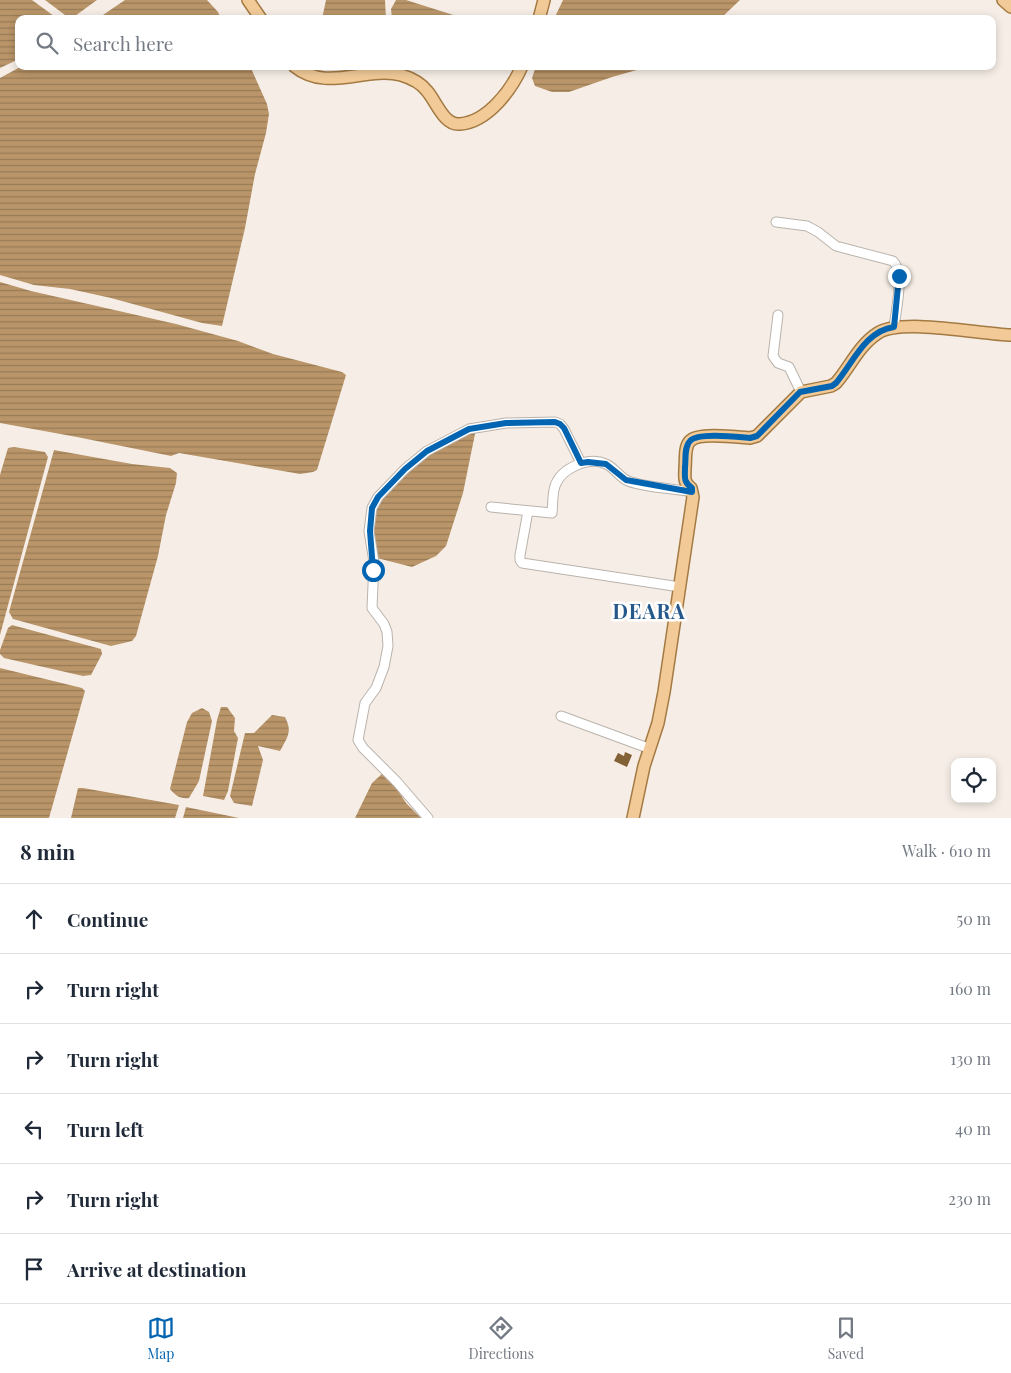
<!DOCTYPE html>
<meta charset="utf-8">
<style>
body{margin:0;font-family:"Playfair Display",serif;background:#f6f6f7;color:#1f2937}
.controls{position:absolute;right:15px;bottom:15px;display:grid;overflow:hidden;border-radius:10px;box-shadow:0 2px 8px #0003}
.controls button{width:45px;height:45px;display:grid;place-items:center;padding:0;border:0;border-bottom:1px solid #e0e1e3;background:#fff;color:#1f2937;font:25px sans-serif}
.stop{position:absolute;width:15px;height:15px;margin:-11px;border:4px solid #0365b2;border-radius:50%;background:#fff}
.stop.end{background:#0365b2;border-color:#fff;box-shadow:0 1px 5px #0008}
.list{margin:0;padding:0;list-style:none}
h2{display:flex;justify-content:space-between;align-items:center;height:65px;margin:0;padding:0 20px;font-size:21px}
h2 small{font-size:16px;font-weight:400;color:#747a83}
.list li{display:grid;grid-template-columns:32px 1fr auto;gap:15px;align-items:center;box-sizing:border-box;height:70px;padding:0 20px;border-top:1px solid #e0e1e3}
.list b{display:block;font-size:19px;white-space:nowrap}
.list em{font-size:16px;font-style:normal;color:#747a83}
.icon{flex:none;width:28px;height:28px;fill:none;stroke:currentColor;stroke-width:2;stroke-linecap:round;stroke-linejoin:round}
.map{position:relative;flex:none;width:1011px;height:818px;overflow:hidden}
.search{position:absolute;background:#fff;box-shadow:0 2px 8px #0003;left:15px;right:15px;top:15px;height:55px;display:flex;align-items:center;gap:12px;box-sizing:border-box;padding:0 18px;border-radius:10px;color:#747a83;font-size:19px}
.sheet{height:485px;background:#fff}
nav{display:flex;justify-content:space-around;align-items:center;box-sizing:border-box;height:70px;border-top:1px solid #e0e1e3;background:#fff;font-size:14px;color:#747a83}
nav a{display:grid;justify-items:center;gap:2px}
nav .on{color:#0365b2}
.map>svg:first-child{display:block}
</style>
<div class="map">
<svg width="1011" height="818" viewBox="0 0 1011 818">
<defs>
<pattern id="water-rules" width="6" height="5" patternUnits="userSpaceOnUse" patternTransform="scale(1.25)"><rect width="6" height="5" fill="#ba9569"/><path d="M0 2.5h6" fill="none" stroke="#977a56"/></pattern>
</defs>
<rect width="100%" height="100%" fill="#f6eee6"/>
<!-- water -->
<path fill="url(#water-rules)" d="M0 0H32L58 19H19V59L0 68Z
M45 0H97L75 16 65 15Z
M125 0H207L218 12 221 19H97Z
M326 0H385L386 19H322Z
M396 0H406L466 19H392L391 9Z
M563 0H740L720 19H554Z
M22 66H250L267 104 269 114 266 133 255 174 245 228 222 326 202 323 111 298 70 289 34 285 0 275V78Z
M536 66H651L612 77 569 92H552L535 86 532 78Z
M0 282 31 291 176 324 238 341 273 354 342 372 346 375 317 470 313 472 300 474 179 453 171 456 77 437 0 423Z
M476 429 463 493 446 546 436 556 412 567 377 558 372 527 379 499 429 451Z
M14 447 45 452 48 457 0 635V475L8 448Z
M54 450 132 464 170 468 177 473 176 483 166 515 158 556 142 614 136 636 132 641 111 646 13 619 9 612Z
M12 625 101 649 102 654 91 675 83 676 4 658 0 654V650L8 628Z
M0 668 82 688 85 691 49 818H0Z
M221 707H227L235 718 234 731 238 738 228 791 224 800 203 796 217 720Z
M202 708 209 712 212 721 199 781 189 798C180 799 176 796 170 789L187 722 192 713Z
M272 715 285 717C293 732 287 738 280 751L258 746 263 760 252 806 234 803 230 796 245 733H254Z
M383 773 392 781 406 803 421 818H355L372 783Z
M78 788H83L179 805 175 818H71Z
M186 807 239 818H240H183Z"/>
<!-- building -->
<path fill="#836136" d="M625 752 632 755 627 767 614 761 618 753 624 756Z"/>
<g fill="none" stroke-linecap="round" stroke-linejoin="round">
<defs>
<path id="minor" d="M776 222 807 226 818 232 836 246 893 261C905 272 896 310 894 327
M778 315 773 356 778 363 789 367 801 392
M491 507 552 513C553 505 552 495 555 486 561 468 589 456 606 464 615 468 619 477 628 481 647 488 672 488 692 492
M528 511 520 555V560L522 563 680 587
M561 716 648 748
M428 818 397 782 363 748 358 740 365 703 376 688 384 667 388 646 387 632 384 624 372 608 374 562 369 531 372 508 378 497 405 469 427 451 469 429 506 423 555 422 560 424 564 429 581 463"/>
<path id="major" d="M248 0 261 19
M1003 0 1011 7
M539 19 544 0
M294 66C327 93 365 66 401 75 411 78 421 83 427 91 436 101 444 126 460 124 488 122 512 89 522 66
M633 818 644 766 658 723 664 692 693 497 691 488C683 482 685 477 685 468 686 460 684 447 690 441 698 432 737 437 750 438L757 436 801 392 831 386 836 383C850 367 859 345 878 333 902 318 980 334 1011 335"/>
</defs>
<!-- minor casing -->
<use href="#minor" stroke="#bab3ac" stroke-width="11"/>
<!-- major casing -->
<use href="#major" stroke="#a47a43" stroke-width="14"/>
<!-- minor -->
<use href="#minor" stroke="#fff" stroke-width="9"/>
<!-- major -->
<use href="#major" stroke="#f1ca98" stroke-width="11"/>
</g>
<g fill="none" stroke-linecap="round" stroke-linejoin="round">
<!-- route -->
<path stroke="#0365b2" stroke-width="6" d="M373 570 370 531 372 508 378 497 405 469 427 451 469 429 506 423 555 422 560 424 564 428 581 463 588 462 606 464 626 480 692 492V488C683 482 685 477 685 467 686 460 684 447 690 441 698 432 738 437 750 438L757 436 800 392 832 386 836 383C853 363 865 331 894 327L899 276"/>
</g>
<g text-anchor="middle" stroke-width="5" stroke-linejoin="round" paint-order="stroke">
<!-- district labels -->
<g font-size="20" font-weight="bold" letter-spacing="1" fill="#25588b" stroke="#fff">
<text x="649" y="619">DEARA</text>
</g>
</g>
</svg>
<div class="controls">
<button><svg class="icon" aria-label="locate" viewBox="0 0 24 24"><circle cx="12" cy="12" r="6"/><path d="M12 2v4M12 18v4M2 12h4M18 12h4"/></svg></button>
</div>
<div class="stop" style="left:373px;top:570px"></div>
<div class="stop end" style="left:899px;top:276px"></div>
<div class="search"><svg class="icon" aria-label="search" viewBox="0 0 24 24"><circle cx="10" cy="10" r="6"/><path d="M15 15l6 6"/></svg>Search here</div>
</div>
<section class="sheet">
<h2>8 min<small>Walk · 610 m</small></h2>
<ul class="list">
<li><svg class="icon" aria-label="ahead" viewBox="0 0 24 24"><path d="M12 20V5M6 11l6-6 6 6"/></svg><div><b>Continue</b></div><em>50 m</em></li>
<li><svg class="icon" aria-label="right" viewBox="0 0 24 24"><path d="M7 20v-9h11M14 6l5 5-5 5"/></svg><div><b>Turn right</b></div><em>160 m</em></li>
<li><svg class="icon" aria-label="right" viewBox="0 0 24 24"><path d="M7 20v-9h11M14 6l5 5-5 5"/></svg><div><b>Turn right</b></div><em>130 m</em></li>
<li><svg class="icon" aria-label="left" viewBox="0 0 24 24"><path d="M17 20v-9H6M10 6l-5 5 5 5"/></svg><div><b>Turn left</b></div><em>40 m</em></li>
<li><svg class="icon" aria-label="right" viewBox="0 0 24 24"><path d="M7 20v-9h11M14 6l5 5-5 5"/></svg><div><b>Turn right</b></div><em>230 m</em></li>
<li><svg class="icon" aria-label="arrive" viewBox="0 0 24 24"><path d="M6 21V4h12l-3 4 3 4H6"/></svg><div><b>Arrive at destination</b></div></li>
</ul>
</section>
<nav>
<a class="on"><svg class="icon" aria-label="map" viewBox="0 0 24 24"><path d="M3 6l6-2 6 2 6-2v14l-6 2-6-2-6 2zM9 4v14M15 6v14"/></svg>Map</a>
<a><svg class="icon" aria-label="directions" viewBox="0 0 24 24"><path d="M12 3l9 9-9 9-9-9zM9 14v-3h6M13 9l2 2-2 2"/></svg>Directions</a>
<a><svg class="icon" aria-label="saved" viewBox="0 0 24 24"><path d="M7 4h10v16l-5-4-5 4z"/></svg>Saved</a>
</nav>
